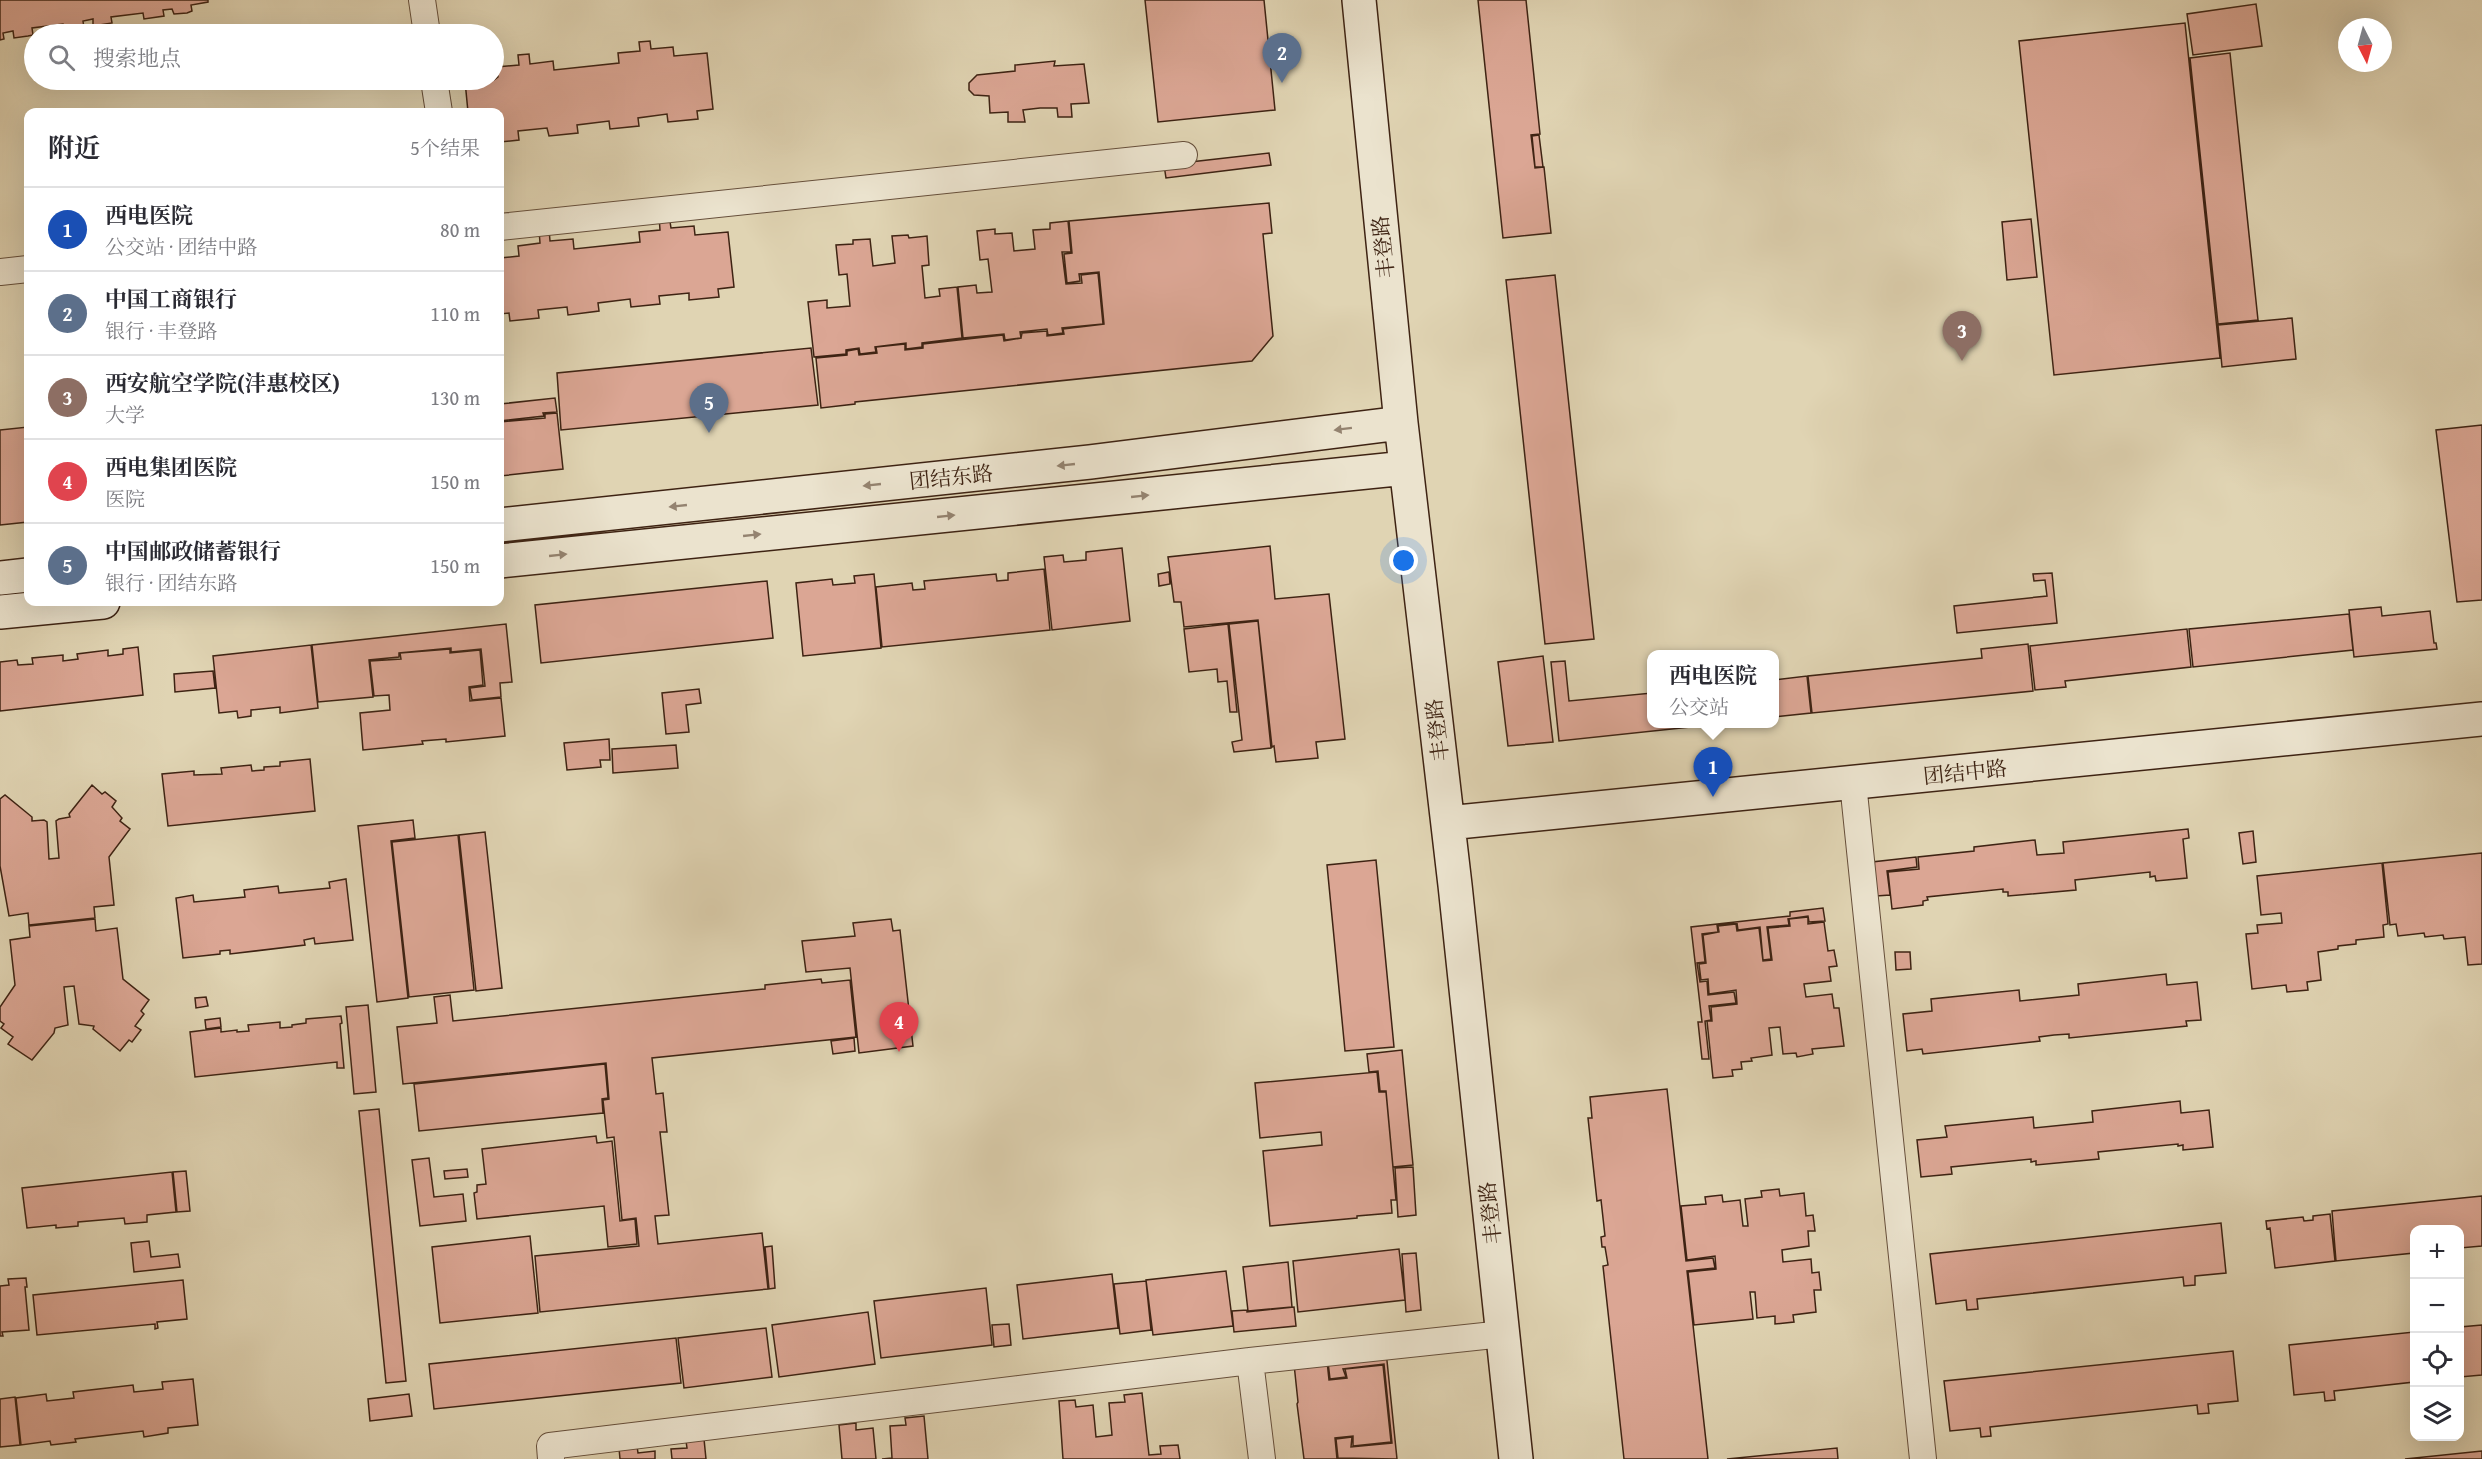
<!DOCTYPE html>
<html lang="zh">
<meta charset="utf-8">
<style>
body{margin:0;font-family:"Gentium Book Plus","Noto Serif SC",serif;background:#f7f7f7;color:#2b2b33}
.controls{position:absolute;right:18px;bottom:18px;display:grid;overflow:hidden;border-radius:12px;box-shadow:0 6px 24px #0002}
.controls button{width:54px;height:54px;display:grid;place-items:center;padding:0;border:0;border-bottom:2px solid #e1e1e2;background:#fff;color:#2b2b33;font:30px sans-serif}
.compass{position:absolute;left:2338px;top:18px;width:54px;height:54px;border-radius:50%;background:#fff;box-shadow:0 6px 24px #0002;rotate:174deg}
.you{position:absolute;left:1404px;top:561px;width:21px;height:21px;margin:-15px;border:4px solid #fff;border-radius:50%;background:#1a73e8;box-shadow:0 0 0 9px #1a73e833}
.badge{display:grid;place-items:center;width:39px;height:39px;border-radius:50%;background:#b45309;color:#fff;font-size:20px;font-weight:700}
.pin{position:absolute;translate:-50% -50px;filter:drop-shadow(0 2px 3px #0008)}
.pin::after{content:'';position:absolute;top:32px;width:21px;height:18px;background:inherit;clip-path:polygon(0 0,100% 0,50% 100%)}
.popup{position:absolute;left:1647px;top:650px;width:132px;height:78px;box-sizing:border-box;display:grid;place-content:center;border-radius:12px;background:#fff;filter:drop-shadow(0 2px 4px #0005);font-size:20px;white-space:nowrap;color:#7c7c81}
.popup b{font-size:22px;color:#2b2b33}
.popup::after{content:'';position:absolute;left:50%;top:100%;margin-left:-12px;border:12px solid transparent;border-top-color:#fff}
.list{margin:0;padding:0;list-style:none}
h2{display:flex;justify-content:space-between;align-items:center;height:78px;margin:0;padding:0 24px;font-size:26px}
h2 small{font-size:20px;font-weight:400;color:#7c7c81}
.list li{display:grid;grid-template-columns:39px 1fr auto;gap:18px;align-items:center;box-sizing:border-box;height:84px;padding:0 24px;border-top:2px solid #e1e1e2}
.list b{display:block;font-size:22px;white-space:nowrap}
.list p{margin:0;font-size:20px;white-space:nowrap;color:#7c7c81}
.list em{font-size:20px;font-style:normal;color:#7c7c81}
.icon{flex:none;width:33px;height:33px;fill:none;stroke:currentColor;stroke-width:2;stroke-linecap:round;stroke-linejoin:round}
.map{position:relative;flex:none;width:2482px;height:1459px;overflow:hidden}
.search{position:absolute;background:#fff;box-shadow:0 6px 24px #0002;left:24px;top:24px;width:480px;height:66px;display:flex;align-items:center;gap:15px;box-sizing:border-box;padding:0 21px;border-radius:33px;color:#7c7c81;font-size:22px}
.panel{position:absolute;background:#fff;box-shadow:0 6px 24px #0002;left:24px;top:108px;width:480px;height:498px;border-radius:12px}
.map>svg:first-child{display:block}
.building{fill:#dba694;stroke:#3e2313;stroke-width:1.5}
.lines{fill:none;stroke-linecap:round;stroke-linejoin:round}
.street-casing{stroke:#664f3b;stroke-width:28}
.secondary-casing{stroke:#3e2313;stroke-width:36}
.street{stroke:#ebe3ce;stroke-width:26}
.secondary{stroke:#ebe3ce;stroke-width:33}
.oneway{fill:#948370}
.labels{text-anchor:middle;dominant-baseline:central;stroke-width:6;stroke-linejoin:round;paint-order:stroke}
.street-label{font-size:21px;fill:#3e2313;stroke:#ebe3ce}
</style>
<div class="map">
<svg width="2482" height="1459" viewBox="0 0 2482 1459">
<rect width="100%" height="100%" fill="#e0d4b3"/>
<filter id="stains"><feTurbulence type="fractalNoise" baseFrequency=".00333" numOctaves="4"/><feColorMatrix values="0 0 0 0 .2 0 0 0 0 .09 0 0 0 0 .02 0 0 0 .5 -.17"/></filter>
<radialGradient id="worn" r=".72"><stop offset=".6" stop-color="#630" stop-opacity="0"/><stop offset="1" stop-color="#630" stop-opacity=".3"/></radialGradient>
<path class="building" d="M0,0H208V2L191,5L192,11L187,13L174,14L172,9L163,10L164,16L144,19L143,13L111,17L112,23L93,26V19L83,21L84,28L64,31L63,24L32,28L33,35L28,36L14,38L13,31L3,33L4,39L0,40Z
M1145,0H1264L1275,110L1158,122Z
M1478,0H1526L1540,134L1531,135L1535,168L1544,167L1551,233L1503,238Z
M2256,4L2262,46L2193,55L2187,14Z
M2185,23L2220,358L2054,375L2019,41Z
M650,41L651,49L673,47L674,56L707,53L713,109L697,111L698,119L668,122L667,114L638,118L639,126L610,129L609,121L577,125L578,133L549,136L547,128L518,131L519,140L500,142V112H468L465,81L494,80L498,77L497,67L519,65L518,55L529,54L530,64L553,61L554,70L619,63L618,53L640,51L639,42Z
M2230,53L2258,320L2218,324L2190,58Z
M1055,61L1054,66L1084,64L1089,103L1071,104L1072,117H1058L1057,108H1040L1023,110L1025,122H1008V112L990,113L989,96L974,95L969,90V83L977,75L1015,71V65Z
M1539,135L1543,167H1535L1532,136Z
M1269,153L1271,165L1166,178L1164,165Z
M1269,203L1272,233L1263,234L1273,336L1252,361L855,402V404L821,408L816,358L847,355V351L858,349L859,355L877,353L876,347L905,344V350L923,348V344L1003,335L1004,341L1021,338L1022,333L1047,331V336L1064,334L1063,329L1104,324L1099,272L1079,274L1080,281L1067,283L1064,254L1072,253L1069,221Z
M669,215L671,228L694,226L695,235L728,232L734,287L718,289L719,297L689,300V293L659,296L660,304L631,307L630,299L598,303L599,311L568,315L567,307L538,310L539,318L510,321L509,313L500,314V258L519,256L518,246L540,243L539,230L549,229L550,241L573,239L574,249L640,242L639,232L660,230L659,216Z
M2031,219L2037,277L2007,280L2002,222Z
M1068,221L1071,252H1062L1066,284L1082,283L1081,275L1098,273L1103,324L1062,328L1063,333L1048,335L1047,329L1020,332L1021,338L1005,340L1004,334L963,338L958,287L976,285L977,293L992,292L988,259L980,260L977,231L995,229V234L1012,233L1014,251L1035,249L1033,230L1050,229V223Z
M908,235L909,238L927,236L929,265L922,266L925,298L940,296L939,289L957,287L962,338L922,343V347L906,349V343L875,347L876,352L860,354L859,348L846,350V354L814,357L808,302L827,300V308L850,306L847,274L839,275L836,245L853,244V240L870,239L873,266L895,263L892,236Z
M1555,275L1594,639L1545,644L1506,280Z
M2292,318L2296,359L2222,367L2218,325Z
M811,348L818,405L561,430L557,373Z
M555,398L557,412L543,413L544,416L500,421V404Z
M557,413L563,469L500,476V422L545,418V414Z
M2482,425V600L2457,602L2436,430Z
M28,427V522L0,525V430Z
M1270,546L1275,599L1329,594L1345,739L1316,742L1318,758L1276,762L1274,746L1272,747L1258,620L1184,627L1181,602H1174L1168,557Z
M1122,548L1130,621L1052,630L1044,557L1063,555L1064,562L1086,560V552Z
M1044,569L1050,630L882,647L876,587L912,583L913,590L925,589L924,581L996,574L997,581L1008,580V573Z
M1169,572L1170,584L1159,586L1158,574Z
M2052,573L2057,623L1957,633L1954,606L2047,596L2045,580L2034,581L2033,574Z
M874,574L881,648L803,656L796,583L832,579L833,585L855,583L854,576Z
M767,581L773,638L541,663L535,605Z
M2381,607L2382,616L2430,611L2434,643H2436L2437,649L2354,657L2349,610Z
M2349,614L2353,650L2193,667L2189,629Z
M1258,621L1271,748L1234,752L1232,742L1242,740L1229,624Z
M506,624L512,682L500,683L501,697L472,700L470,688L485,686L481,649L451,652V648L399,653V657L369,660L373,697L318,702L312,645Z
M1228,624L1237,712H1230L1227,681L1218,682L1217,669L1189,672L1184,629Z
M2187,629L2191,667L2065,681L2066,687L2035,690L2030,646Z
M2028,644L2033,691L1812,713L1808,676L1982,658L1981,649Z
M311,645L318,708L280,713V707L251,710V716L238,718L237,711L219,713L213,656Z
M138,647L143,695L0,711V662L17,660L18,665L33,664L32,658L63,655V661L78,659L77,654L108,650V656L123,654V649Z
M450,649V653L480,650L483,685L469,687L470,701L501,698L505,736L446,742V739L422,741L423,744L363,750L360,713L390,710L389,695L374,696L370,661L401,659L400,653Z
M1543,656L1553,742L1508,746L1498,662Z
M1565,661L1569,701L1652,693V724H1719L1559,741L1551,662Z
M213,671L215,688L175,692L174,674Z
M1807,676L1811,713L1774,717V680Z
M699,689L701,703L686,705L689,732L666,734L662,693Z
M609,739L610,760H600L601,767L567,770L564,743Z
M676,745L678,768L613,773L612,749Z
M310,759L315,811L168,826L162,774L194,771V775L222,774L221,768L251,765L252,771L264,770V767L280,766V762Z
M92,785L102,794L105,792L116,801L112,807L122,818L120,821L130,829L109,857L114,905L94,907L95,918L29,925L28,913L9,916L0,866V799L5,795L32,817V821L44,820L47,822L49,859L59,858L56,821L59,819L70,817L69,814Z
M413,820L415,838L391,841L408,998L377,1002L358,826Z
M2188,829L2189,838L2183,839L2187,878L2156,881L2155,876L2150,877V872L2075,880L2076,890L2008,896V892H2003V889L1927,897L1928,900L1923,901V905L1892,909L1888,872L1919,869L1918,857L1974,851V847L2035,840L2037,855L2064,853L2063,842Z
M2253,831L2256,862L2243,864L2239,833Z
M485,832L502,988L476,991L459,835Z
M458,835L474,990L409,997L392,842Z
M2482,853V964L2468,965L2465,937L2444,939L2443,935L2425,937L2424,933L2398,936L2396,924L2390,925L2383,863Z
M1916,857L1917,867L1887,871L1890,895L1876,896L1872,862Z
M1376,860L1394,1047L1345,1051L1327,865Z
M2382,863L2388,924L2383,925L2384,937L2356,940V944L2338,946V949L2318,952L2321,980L2307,982L2308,990L2287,992L2286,985L2252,989L2246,934L2258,933L2257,925L2282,923L2281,913L2261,915L2257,876Z
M346,879L353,940L315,944L314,938L304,940L305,945L230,954V950L220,951V954L183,958L176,898L193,895L194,902L245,897L244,890L278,886L279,893L330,888L329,882Z
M1823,908L1825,921L1809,922L1808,916L1788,919L1789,925L1767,927L1771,959L1763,960L1760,927L1738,930L1737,923L1717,925L1718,932L1702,934L1705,962L1697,963L1700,982L1707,981L1708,995L1734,992L1736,1003L1709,1006L1711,1020L1705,1021L1709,1059H1702L1698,1022H1702L1691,927L1790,916V912Z
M1808,917V924L1824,922L1828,951L1834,950L1837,966L1829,967L1831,981L1804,984L1806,997L1832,994L1834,1008H1839L1844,1046L1812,1049L1813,1054L1797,1057L1796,1053L1783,1054L1780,1027L1769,1028L1772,1055L1751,1058L1752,1061L1741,1062L1742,1069L1732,1070L1733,1076L1713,1078L1707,1021H1712L1711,1007L1737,1004L1736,990L1709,994L1708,979L1701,980L1699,964L1706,963L1703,935L1719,932L1718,926L1736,924L1737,931L1759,928L1763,961L1772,960L1768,928L1790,926L1789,919Z
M95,919L96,931L117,928L123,979L149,1000L141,1011L144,1014L135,1026L141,1030L132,1042L129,1040L120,1051L93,1029L94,1026L79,1024L74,986L64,987L68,1025L55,1028L54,1033L32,1060L8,1044L13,1037L1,1028L4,1024L0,1021V1007L15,985L10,940L30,937L29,926Z
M891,919L893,931L900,930L913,1046L859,1053L850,968L806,972L802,941L855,936L853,923Z
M1895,952H1910L1911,969L1896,970Z
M2166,974L2167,985L2197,982L2201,1020L2186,1021L2187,1026L2069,1038V1034L2054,1035L2039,1037L2040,1041L1923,1054L1922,1049L1907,1051L1903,1014L1932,1011L1931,999L2019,990L2020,1001L2079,995L2078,984Z
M821,979L822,983L850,980L856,1037L652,1058L656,1094L663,1093L667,1132H660L669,1215L655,1216L658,1244L762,1233L768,1289L540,1312L535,1256L639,1246L636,1218L622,1220L614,1137L607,1138L603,1100L609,1099L606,1063L403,1084L397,1027L437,1023L434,997L450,995L453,1021L765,989V985Z
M206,997L208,1006L196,1008L195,998Z
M368,1005L376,1092L354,1094L346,1007Z
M341,1016L342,1023L340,1024L344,1068H337V1062L195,1077L190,1032L221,1028V1032L237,1030V1032L249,1031L248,1025L280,1022V1028L292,1027V1025L306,1023V1019Z
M220,1018L221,1027L206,1029L205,1020Z
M854,1038L855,1051L833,1054L831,1041Z
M1402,1050L1413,1165L1393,1167L1386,1091H1380L1378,1071L1369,1072L1367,1054Z
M605,1064L608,1098L602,1099L603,1113L419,1131L414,1084Z
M1377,1072L1379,1092H1386L1396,1200H1391L1392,1213L1357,1216V1218L1270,1226L1263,1151L1322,1145L1321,1132L1260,1138L1255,1083Z
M1667,1089L1686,1261L1713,1258L1715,1268L1687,1271L1708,1459H1624L1603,1266L1608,1265L1605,1247H1602L1601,1237L1605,1236L1601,1200L1597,1201L1588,1118H1592L1590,1097Z
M2180,1101L2181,1113L2209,1110L2213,1147L2183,1150V1145L2178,1146V1144L2098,1152L2099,1159L2036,1165V1161L2031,1162V1159L1951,1167L1952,1174L1921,1177L1917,1140L1947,1137L1945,1126L2033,1117L2034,1128L2093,1122L2092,1111Z
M379,1109L406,1381L386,1383L359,1111Z
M596,1136L597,1143L612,1141L620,1221L635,1219L637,1244L608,1247L604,1206L477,1219L474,1193L477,1192V1185L486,1184L482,1149Z
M429,1158L434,1197L463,1194L466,1221L420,1226L412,1160Z
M1413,1167L1416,1215L1398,1217L1395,1168Z
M467,1169L468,1177L445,1179L444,1171Z
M186,1171L190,1211L177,1212L173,1172Z
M172,1172L176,1212L147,1215V1222L125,1224L124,1218L78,1222V1226L56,1228V1225L27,1228L22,1188Z
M1779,1189L1780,1196L1804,1193L1806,1216L1813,1215L1815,1231H1808L1809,1246L1782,1250L1783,1262L1811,1259L1812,1273L1819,1272L1821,1290H1814L1816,1312L1793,1315L1794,1322L1775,1324V1316L1757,1318L1755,1292H1750L1753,1319L1694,1325L1688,1272L1716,1269L1715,1256L1687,1260L1681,1206L1706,1204L1705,1197L1713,1196L1722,1195L1723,1202L1740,1200L1743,1226H1748L1745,1199L1762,1197L1761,1191Z
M2482,1196V1246L2460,1248V1230H2414V1253L2336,1261L2332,1211Z
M2330,1214L2335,1261L2275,1268L2270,1228L2267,1229L2266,1221L2303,1217L2304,1221L2313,1220V1216Z
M2221,1223L2226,1273L2195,1276V1285L2184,1286L2183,1277L1977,1299L1978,1309L1967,1310L1966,1300L1936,1304L1930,1254Z
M530,1236L538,1313L440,1323L432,1247Z
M149,1241L151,1257L178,1254L180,1267L134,1272L131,1243Z
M772,1246L775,1288L769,1289L765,1247Z
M1399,1249L1405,1300L1298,1312L1293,1261Z
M1416,1253L1421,1310L1406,1312L1402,1254Z
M1288,1262L1292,1307L1248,1311L1243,1267Z
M1226,1271L1233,1326L1153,1335L1146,1280Z
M1112,1274L1118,1328L1023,1339L1017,1285Z
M26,1278L27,1287H25L29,1330L2,1332L3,1336H0V1286L9,1285L8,1279Z
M183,1280L187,1319L157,1322L158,1328L155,1329V1324L37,1335L33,1295Z
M1146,1281L1151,1330L1120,1334L1114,1284Z
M986,1288L992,1345L881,1358L874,1301Z
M1294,1307L1296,1326L1234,1332L1232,1311L1247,1310V1312Z
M868,1312L875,1364L779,1377L772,1325Z
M1009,1324L1011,1345L994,1347L992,1325Z
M2482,1325V1375L2460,1377V1327Z
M766,1328L772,1377L684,1388L678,1338Z
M2414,1332V1382L2334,1391L2335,1400L2325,1401L2324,1392L2294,1395L2289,1345Z
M676,1338L681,1383L434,1409L429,1364Z
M1386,1351L1397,1459L1338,1458L1336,1439L1352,1437L1351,1447L1392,1443L1384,1364L1343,1369L1346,1377L1330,1379L1328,1362Z
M2233,1351L2238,1401L2208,1404L2209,1413L2198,1414L2197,1405L1990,1427L1991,1436L1981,1437L1980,1428L1950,1431L1944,1381Z
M1327,1361L1329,1380L1347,1378L1345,1369L1383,1365L1391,1442L1353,1446V1436L1335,1438L1337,1459H1304L1297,1404L1298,1402L1294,1364Z
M193,1379L198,1425L168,1428V1433L144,1437L143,1431L75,1439L76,1442L51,1445L50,1441L21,1445L16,1398L46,1394L47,1401L74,1398L73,1392L133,1385L134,1392L163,1389L162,1382Z
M1142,1393L1149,1455L1161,1454L1160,1446L1178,1445L1180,1459H1063L1059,1401L1075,1400L1076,1407L1093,1405L1096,1437L1112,1435L1109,1403L1125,1402L1124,1395Z
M409,1394L412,1416L370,1421L368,1399Z
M15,1397L20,1445L0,1447V1399Z
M924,1416L928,1459H882L892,1458L890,1426L906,1425L905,1418Z
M856,1423V1430L873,1428L876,1459H842L839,1425Z
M704,1439L706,1459H672L671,1449L687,1448L686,1441Z
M637,1446L638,1453L655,1451V1459H620L619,1448Z
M1837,1448L1838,1459H1727Z
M2482,1451V1459H2405Z"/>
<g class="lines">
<g class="street-casing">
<path id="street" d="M422,0L427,34
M434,80L439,112
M500,227L1184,155
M0,272L28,269
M1853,783L1923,1459
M1250,1361L1262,1459
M551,1459L550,1446L1250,1361L1503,1334"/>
</g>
<g class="secondary-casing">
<path id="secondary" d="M1359,0L1401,423L1455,885L1516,1459
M500,525L1090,462L1401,423
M500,561L1406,468
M0,578L28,575
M0,612L103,602
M1448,823L2482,719"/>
</g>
<use href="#street" class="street"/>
<use href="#secondary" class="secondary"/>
</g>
<defs><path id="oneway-solid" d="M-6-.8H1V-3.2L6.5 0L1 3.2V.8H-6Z" transform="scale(1.5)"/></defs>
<g class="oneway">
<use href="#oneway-solid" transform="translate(1343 429) rotate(173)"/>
<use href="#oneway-solid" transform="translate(1066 465) rotate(174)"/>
<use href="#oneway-solid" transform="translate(872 485) rotate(174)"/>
<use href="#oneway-solid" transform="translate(1140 496) rotate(-6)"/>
<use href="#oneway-solid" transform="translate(678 506) rotate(174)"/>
<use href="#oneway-solid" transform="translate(946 516) rotate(-6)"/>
<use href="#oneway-solid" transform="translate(752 535) rotate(-6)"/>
<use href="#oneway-solid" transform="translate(558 555) rotate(-6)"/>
</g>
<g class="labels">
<g class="street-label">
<text transform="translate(1383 247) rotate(-96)">丰登路</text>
<text transform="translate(951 477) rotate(-6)">团结东路</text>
<text transform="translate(1437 730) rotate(-97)">丰登路</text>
<text transform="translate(1965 772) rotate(-6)">团结中路</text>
<text transform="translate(1490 1213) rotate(-96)">丰登路</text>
</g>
</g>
<rect width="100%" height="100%" filter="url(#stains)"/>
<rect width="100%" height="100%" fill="url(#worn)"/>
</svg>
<div class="controls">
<button>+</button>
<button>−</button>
<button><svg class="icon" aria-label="locate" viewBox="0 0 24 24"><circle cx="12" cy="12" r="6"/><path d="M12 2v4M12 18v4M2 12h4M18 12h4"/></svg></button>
<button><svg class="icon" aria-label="layers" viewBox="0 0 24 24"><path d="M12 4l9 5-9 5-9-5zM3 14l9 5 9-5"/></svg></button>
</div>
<svg class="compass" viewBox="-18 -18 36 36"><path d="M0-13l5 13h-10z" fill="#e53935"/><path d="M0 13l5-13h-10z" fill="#7c7c81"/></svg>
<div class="you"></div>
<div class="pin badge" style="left:1713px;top:797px;background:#1a4fb4">1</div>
<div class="popup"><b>西电医院</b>公交站</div>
<div class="pin badge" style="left:1282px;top:83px;background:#5c6f8a">2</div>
<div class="pin badge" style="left:1962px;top:361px;background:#8d6e63">3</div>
<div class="pin badge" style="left:899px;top:1052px;background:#e0444e">4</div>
<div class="pin badge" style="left:709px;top:433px;background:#5c6f8a">5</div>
<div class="search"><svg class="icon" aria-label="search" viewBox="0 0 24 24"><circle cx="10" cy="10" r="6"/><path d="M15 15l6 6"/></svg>搜索地点</div>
<section class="panel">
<h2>附近<small>5个结果</small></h2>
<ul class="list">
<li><span class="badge" style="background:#1a4fb4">1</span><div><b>西电医院</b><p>公交站 · 团结中路</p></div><em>80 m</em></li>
<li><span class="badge" style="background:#5c6f8a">2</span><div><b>中国工商银行</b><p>银行 · 丰登路</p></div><em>110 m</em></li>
<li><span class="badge" style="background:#8d6e63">3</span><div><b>西安航空学院(沣惠校区)</b><p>大学</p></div><em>130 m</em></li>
<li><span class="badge" style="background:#e0444e">4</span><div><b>西电集团医院</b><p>医院</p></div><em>150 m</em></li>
<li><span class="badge" style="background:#5c6f8a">5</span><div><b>中国邮政储蓄银行</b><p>银行 · 团结东路</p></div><em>150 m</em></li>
</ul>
</section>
</div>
